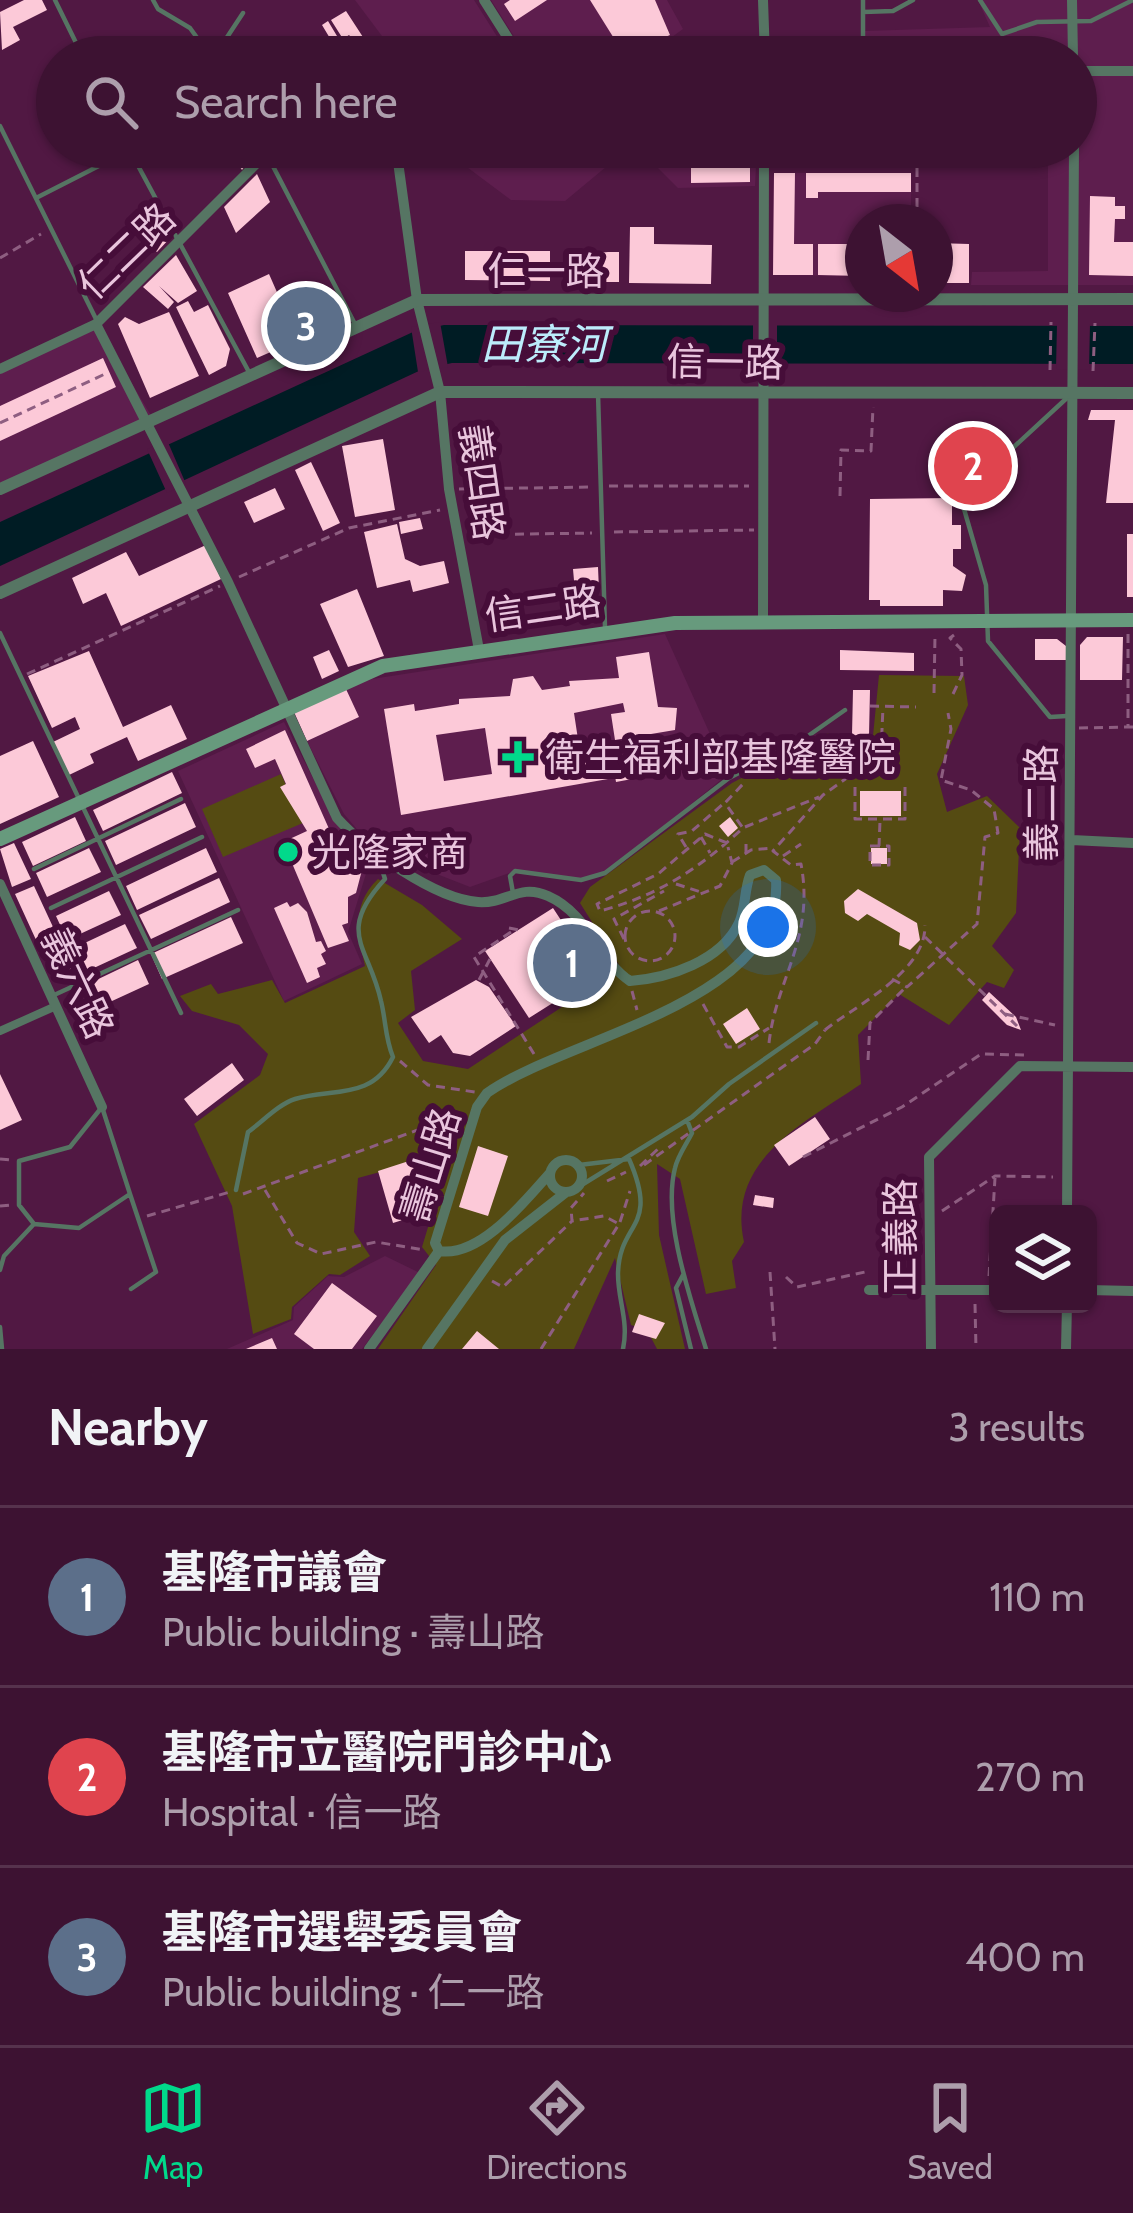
<!DOCTYPE html>
<meta charset="utf-8">
<style>
body{margin:0;font-family:Cabin,"Noto Sans TC",sans-serif;background:#441b3a;color:#f1f3f6}
.controls{position:absolute;right:36px;bottom:36px;display:grid;overflow:hidden;border-radius:18px;box-shadow:0 3px 9px #0004}
.controls button{width:108px;height:108px;display:grid;place-items:center;padding:0;border:0;border-bottom:3px solid #56324d;background:#3d1232;color:#f1f3f6;font:60px sans-serif}
.compass{position:absolute;left:845px;top:204px;width:108px;height:108px;border-radius:50%;background:#3d1232;box-shadow:0 3px 9px #0004;rotate:149deg}
.you{position:absolute;left:768px;top:927px;width:42px;height:42px;margin:-30px;border:9px solid #fff;border-radius:50%;background:#1a73e8;box-shadow:0 0 0 18px #1a73e833}
.badge{display:grid;place-items:center;width:78px;height:78px;border-radius:50%;background:#01d98b;color:#fff;font-size:39px;font-weight:700}
.pin{position:absolute;translate:-50% -50%;border:6px solid #fff;box-shadow:0 3px 12px #0006}
.list{margin:0;padding:0;list-style:none}
h2{display:flex;justify-content:space-between;align-items:center;height:156px;margin:0;padding:0 48px;font-size:51px}
h2 small{font-size:39px;font-weight:400;color:#ad9eac}
.list li{display:grid;grid-template-columns:78px 1fr auto;gap:36px;align-items:center;box-sizing:border-box;height:180px;padding:0 48px;border-top:3px solid #56324d}
.list b{display:block;font-size:45px;white-space:nowrap}
.list p{margin:0;font-size:39px;white-space:nowrap;color:#ad9eac}
.list em{font-size:39px;font-style:normal;color:#ad9eac}
.icon{flex:none;width:66px;height:66px;fill:none;stroke:currentColor;stroke-width:2;stroke-linecap:round;stroke-linejoin:round}
.map{position:relative;flex:none;width:1133px;height:1349px;overflow:hidden}
.search{position:absolute;background:#3d1232;box-shadow:0 3px 9px #0004;left:36px;right:36px;top:36px;height:132px;display:flex;align-items:center;gap:30px;box-sizing:border-box;padding:0 42px;border-radius:66px;color:#ad9eac;font-size:45px}
.sheet{height:696px;background:#3d1232}
nav{display:flex;justify-content:space-around;align-items:center;box-sizing:border-box;height:168px;border-top:3px solid #56324d;background:#3d1232;font-size:33px;color:#ad9eac}
nav a{display:grid;justify-items:center;gap:6px}
nav .on{color:#01d98b}
.map>svg:first-child{display:block}
.built{fill:#5e1e4e}
.green{fill:#554b12}
.water{fill:#001c24}
.pier{fill:#511843}
.building{fill:#fcc9d8;fill-rule:evenodd}
.lines{fill:none;stroke-linecap:round;stroke-linejoin:round}
.path{stroke:#8e5e81;stroke-width:3;stroke-dasharray:9 6;stroke-linecap:butt}
.service{stroke:#567563;stroke-width:4.5}
.pedestrian{stroke:#567563;stroke-width:8}
.minor{stroke:#567563;stroke-width:10}
.tertiary{stroke:#567563;stroke-width:12}
.secondary{stroke:#679a7d;stroke-width:14}
.path-bridge{stroke:#8e5e81;stroke-width:3;stroke-dasharray:9 6;stroke-linecap:butt}
.poi-dot{fill:#01d98b;stroke:#460d39;stroke-width:4.5}
.labels{text-anchor:middle;dominant-baseline:central;stroke-width:12;stroke-linejoin:round;paint-order:stroke}
.street-label{font-size:39px;fill:#e9c5dd;stroke:#460d39}
.poi-label{font-size:39px;fill:#e9c5dd;stroke:#460d39;text-anchor:start}
.water-label{font-size:42px;font-style:italic;fill:#bcecfb;stroke:#460d39}
</style>
<div class="map">
<svg width="1133" height="1349" viewBox="0 0 1133 1349">
<rect width="100%" height="100%" fill="#511843"/>
<path class="built" d="M355,0H474L510,57H423L391,48Z
M491,0H667L683,29L657,48V57H527Z
M978,0H1133V285H971L972,272L1048,271V147H1076V57H864V31L990,27Z
M440,147H630L565,201L511,200Z
M646,147H757L755,186L678,188L641,151Z
M774,173H911V222H863V276L773,275Z
M96,324L152,417L0,489V369Z
M665,634L728,774L614,867L588,880L515,871L470,887L424,869L361,834L344,814L307,741L358,716L346,689L372,679Z
M284,722L335,821L369,864L348,932L362,964L284,1001L178,771Z
M385,1256L420,1273L362,1349H227L293,1320L294,1307L328,1276L344,1277Z"/>
<path class="green" d="M879,675L964,676L968,705L937,774L947,812L987,796L1020,828L1016,913L992,946L1014,970L1004,988L987,982L949,1025L899,994L858,1035L861,1084C804,1123 726,1160 744,1242L732,1261L736,1288L706,1294L680,1179L657,1164L659,1235L685,1349H657L647,1330L631,1325L615,1258L574,1349H378L436,1265L422,1247L448,1161L437,1165L436,1184H419L402,1166L358,1178L354,1232L370,1256L340,1275L329,1274L292,1307L291,1319L253,1334L232,1206L194,1124L260,1075L268,1054L239,1025L192,1011L180,996L211,984L218,994L272,980L285,1003L365,966C358,933 351,905 378,879L422,905L462,939L411,971L415,1010L398,1023L423,1061L468,1069L621,968L580,903L590,887L732,783L828,733L839,746H872Z
M281,774L303,823L223,857L202,809Z"/>
<path class="water" d="M444,325L1133,326V364L452,363L421,370L0,566V522L413,332Z"/>
<path class="pier" d="M440,322L448,367L418,372L411,327Z
M753,323H777V368H753Z
M1057,324H1090L1089,370L1056,369Z
M167,440L186,484L167,493L147,449Z"/>
<path class="building" d="M24,0H42L47,10L13,27L20,40L2,50L0,12Z
M510,0H547L515,21L504,4Z
M590,0H655L670,35L632,52L622,36L615,40Z
M346,11L374,54L369,57L349,35L343,39L331,20Z
M328,21L340,41L334,45L322,25Z
M280,38L295,57H285L274,43Z
M226,147H242L250,159L242,170Z
M691,147H750V182L691,183Z
M774,173H795L794,244H813V275H773Z
M806,173H911V192H818V198H806Z
M257,174L270,202L236,233L224,207Z
M1090,196L1115,197V206H1125V219H1115L1114,242H1133V276L1089,275Z
M153,205L171,237L157,252L127,226Z
M630,227H654V244L712,245L711,284L629,283Z
M935,243L969,244V283H935Z
M818,244H863V276L818,275Z
M465,251H550V281L465,280Z
M608,252H619V282H569L570,256Z
M176,255L197,291L178,303L159,286L174,302L168,309L143,287Z
M269,274L298,340L257,358L228,293Z
M317,284L335,324L301,339L284,299Z
M188,301L194,312L208,305L230,349L226,366L209,375L176,307Z
M169,312L199,376L150,398L118,324L125,317L139,324Z
M103,358L116,387L0,441V406Z
M1091,410H1133V503H1106L1115,420H1088Z
M970,426L981,439L992,429L1009,447L971,481L943,450Z
M383,439L395,510L355,517L342,446Z
M311,462L340,523L323,531L295,470Z
M275,488L285,509L254,523L244,502Z
M952,498V525H961V549H953V566L966,575L962,591L943,590V606H880V600H869L870,499Z
M420,518L423,529L401,534L399,522Z
M397,524L405,559L420,566L444,561L449,583L413,592L410,580L377,588L364,532Z
M1127,534H1133V597H1127Z
M206,545L221,579L121,626L106,593L83,604L72,578L126,552L139,576Z
M598,567L599,591L575,592L573,569Z
M357,589L384,656L348,667L320,604Z
M1087,637H1123L1122,680H1080V645Z
M1035,639H1057L1066,646V660H1035Z
M329,650L339,671L322,679L313,657Z
M840,650L914,653V671L840,670Z
M89,651L123,727L171,705L187,739L138,761L127,737L90,754L94,763L69,775L53,742L80,729L75,717L52,728L28,676Z
M649,652L658,707L677,708L675,730L615,740L611,714L625,712L623,703L574,713L581,759L605,755L608,779L401,815L384,709L414,704L415,711L459,704V699L510,696L513,679L533,676L542,690L570,686L569,681L619,678L616,657ZM485,728L492,774L444,781L436,735Z
M346,689L359,717L307,741L294,712Z
M853,690H870L869,736L852,735Z
M285,730L334,840L345,835L362,870L356,893L348,897V923L342,925L349,941L328,948L283,842L307,831L280,787L286,784L275,759L255,768L246,749Z
M33,741L59,797L0,824V756Z
M670,746L675,771L616,782L612,756Z
M172,772L182,793L103,831L93,810Z
M860,791H901V816H860Z
M185,803L196,827L116,865L105,841Z
M75,817L86,841L33,866L22,842Z
M730,817L738,828L728,837L719,826Z
M14,843L31,879L12,887L0,849Z
M89,848L101,872L47,897L36,873Z
M206,848L217,872L137,910L126,886Z
M871,848H887V864H871Z
M219,878L230,902L151,939L139,915Z
M34,886L72,968L53,977L15,894Z
M858,889L917,923L920,940L910,950L899,945L900,933L867,914L858,921L845,913L844,901Z
M109,891L121,915L67,940L56,916Z
M287,902L290,907L298,903L307,912L316,942L321,941L326,951L321,954L326,964L317,968L320,977L307,983L274,908Z
M553,908L597,975L529,1018L485,951Z
M231,917L243,943L162,979L151,954Z
M125,924L137,948L83,973L72,949Z
M138,960L149,984L99,1007L88,984Z
M476,980L489,987L516,1026L470,1056L453,1053L441,1035L429,1043L411,1017Z
M989,992L1016,1017L1021,1030L1007,1025L982,1000Z
M747,1008L760,1029L736,1044L723,1024Z
M232,1063L244,1080L197,1116L184,1099Z
M0,1074L22,1120L0,1130Z
M815,1117L830,1139L789,1166L774,1145Z
M478,1146L508,1156L488,1216L459,1207Z
M412,1160L425,1213L393,1223L378,1171Z
M755,1195L774,1198L773,1208L753,1205Z
M332,1283L377,1316L352,1349H314L294,1334Z
M639,1314L665,1323L656,1339L632,1332Z
M477,1331L499,1349H462Z
M272,1338L277,1349H246Z"/>
<g class="lines">
<path class="path" d="M917,222V147
M0,258L41,234
M1050,370L1051,322
M1093,371L1095,323
M0,423L107,373
M609,486H749
M459,489L593,487
M840,496L841,450L871,451L873,407
M614,532L754,530
M470,535L592,533
M239,577L349,528L440,510
M1128,634V727H1133
M27,674L220,586
M934,693L935,635
M953,694L962,675L961,649L950,638L954,635
M870,706L916,707
M1079,728L1128,727
M881,752L883,707
M855,787V819H905V787
M745,827L819,797
M701,837L710,853
M727,843L705,834L658,874L597,904L600,911C660,895 701,867 743,828L725,803L743,784
M879,846H870V865H889V846H879L880,821
M686,847L678,834L692,831L723,804
M746,853V839
M783,856L801,844
M732,862L751,850L773,848
M676,884L701,892
M625 936a25 25 0 1 1 50 0a25 25 0 1 1-50 0Z
M659,911L720,886L732,863L728,847
M509,928L519,930
M511,932L474,957L534,1054
M624,939L614,919L664,891
M892,979L907,987L977,924L985,837L998,833L994,809L971,790L941,780L951,729L948,713
M479,980L490,959
M632,991L637,1010
M703,1004L727,1047H739L769,1028
M1005,1014L1055,1025
M825,1030C856,1005 926,972 925,925
M769,1043C776,979 815,938 801,864L791,865L773,851L823,795L855,772
M868,1060L870,1023L905,988
M400,1061L428,1085L475,1092
M803,1157L902,1107L981,1054L1024,1055
M0,1159L11,1160
M640,1166L659,1148
M607,1181L626,1172
M265,1190L297,1243L321,1254L376,1242L424,1250
M243,1194L464,1113
M0,1206L11,1205
M942,1211L995,1176L1053,1177
M147,1216L230,1192
M620,1222L630,1191
M770,1272L775,1349
M989,1276L995,1178
M786,1277L797,1287L865,1272
M492,1281L503,1287L572,1221
M975,1304L976,1349
M541,1349L619,1224L604,1216L572,1221L571,1208L584,1193"/>
<path class="service" d="M55,0L83,57
M153,0L158,9L190,28L211,57
M980,0L1002,34L1037,22L1091,21L1133,0
M863,12L893,11L913,0
M214,57L243,13
M324,57L345,43
M863,57V0
M0,126L96,319
M128,147L250,374
M263,147L356,326
M38,197L136,147
M598,393L605,627
M0,633L181,1013
M1067,716L1050,717L988,641L986,585L962,502L965,492L1068,397
M34,869L181,799
M513,893L510,876L515,871L581,880L605,873L729,778L798,743L845,710
M51,908L202,837
M52,996L238,910
M102,1107L130,1194L79,1228L34,1224L19,1205V1161L70,1147Z
M687,1120L692,1133C686,1145 678,1155 675,1168C662,1219 691,1300 706,1349
M579,1165L629,1159C660,1230 619,1220 618,1274C618,1301 629,1321 623,1349
M580,1186L692,1117L729,1084L816,1023
M236,1190L248,1132C262,1122 279,1104 295,1099C333,1088 372,1100 393,1057C385,1038 386,1021 381,1001C369,946 335,933 385,879L379,860
M130,1194L156,1272L131,1289
M0,1270L4,1256L34,1224
M683,1275L676,1288L691,1349
M0,1327L2,1349"/>
<path class="pedestrian" d="M0,1031L56,1006"/>
<path class="minor" d="M484,0L520,57
M763,0L765,57
M1072,0L1073,57
M1076,71H1133
M396,147L417,300L440,392L449,489L479,650
M96,324L228,582L337,818C365,849 435,899 478,902C507,904 519,883 548,896C589,914 597,959 630,981C669,978 721,961 739,923C746,907 744,891 750,875L764,870L776,880C784,1003 566,1037 487,1093L477,1107L435,1243L439,1251C480,1258 525,1201 550,1173
M0,369L96,324L273,147
M763,621L764,147
M1072,840L1133,843
M0,884L102,1107
M550 1176a16 16 0 1 1 32 0a16 16 0 1 1-32 0Z
M1067,1214L1074,147
M869,1290H998
M1088,1290L1133,1291
M369,1349L439,1251
M427,1349L505,1240L565,1193
M931,1349L929,1157L1020,1066L1133,1067
M1066,1349L1067,1304"/>
<path class="tertiary" d="M0,489L417,300L1133,299
M0,593L440,392L1133,393"/>
<path class="secondary" d="M0,839L383,666L675,623L1133,620"/>
<path class="path-bridge" d="M925,937L1017,1026
M644,1165L815,1044L825,1030"/>
</g>
<g class="poi-dot">
<path d="M512 739h12v12h12v12h-12v12h-12v-12h-12v-12h12z"/>
<circle cx="288" cy="852" r="12"/>
</g>
<g class="labels">
<g class="street-label">
<text transform="translate(126 251) rotate(-44)">仁二路</text>
<text x="546" y="271">仁一路</text>
<text transform="translate(725 362) rotate(1)">信一路</text>
<text transform="translate(482 482) rotate(82)">義四路</text>
<text transform="translate(543 608) rotate(-8)">信二路</text>
<text transform="translate(1041 803) rotate(-90)">義二路</text>
<text transform="translate(78 983) rotate(65)">義六路</text>
<text transform="translate(430 1165) rotate(-73)">壽山路</text>
<text transform="translate(900 1237) rotate(-90)">正義路</text>
</g>
<g class="poi-label">
<text x="545" y="757">衛生福利部基隆醫院</text>
<text x="312" y="852">光隆家商</text>
</g>
<g class="water-label">
<text x="544" y="344">田寮河</text>
</g>
</g>
</svg>
<div class="controls">
<button><svg class="icon" aria-label="layers" viewBox="0 0 24 24"><path d="M12 4l9 5-9 5-9-5zM3 14l9 5 9-5"/></svg></button>
</div>
<svg class="compass" viewBox="-18 -18 36 36"><path d="M0-13l5 13h-10z" fill="#e53935"/><path d="M0 13l5-13h-10z" fill="#ad9eac"/></svg>
<div class="you"></div>
<div class="pin badge" style="left:572px;top:963px;background:#5c6f8a">1</div>
<div class="pin badge" style="left:973px;top:466px;background:#e0444e">2</div>
<div class="pin badge" style="left:306px;top:326px;background:#5c6f8a">3</div>
<div class="search"><svg class="icon" aria-label="search" viewBox="0 0 24 24"><circle cx="10" cy="10" r="6"/><path d="M15 15l6 6"/></svg>Search here</div>
</div>
<section class="sheet">
<h2>Nearby<small>3 results</small></h2>
<ul class="list">
<li><span class="badge" style="background:#5c6f8a">1</span><div><b>基隆市議會</b><p>Public building · 壽山路</p></div><em>110 m</em></li>
<li><span class="badge" style="background:#e0444e">2</span><div><b>基隆市立醫院門診中心</b><p>Hospital · 信一路</p></div><em>270 m</em></li>
<li><span class="badge" style="background:#5c6f8a">3</span><div><b>基隆市選舉委員會</b><p>Public building · 仁一路</p></div><em>400 m</em></li>
</ul>
</section>
<nav>
<a class="on"><svg class="icon" aria-label="map" viewBox="0 0 24 24"><path d="M3 6l6-2 6 2 6-2v14l-6 2-6-2-6 2zM9 4v14M15 6v14"/></svg>Map</a>
<a><svg class="icon" aria-label="directions" viewBox="0 0 24 24"><path d="M12 3l9 9-9 9-9-9zM9 14v-3h6M13 9l2 2-2 2"/></svg>Directions</a>
<a><svg class="icon" aria-label="saved" viewBox="0 0 24 24"><path d="M7 4h10v16l-5-4-5 4z"/></svg>Saved</a>
</nav>
